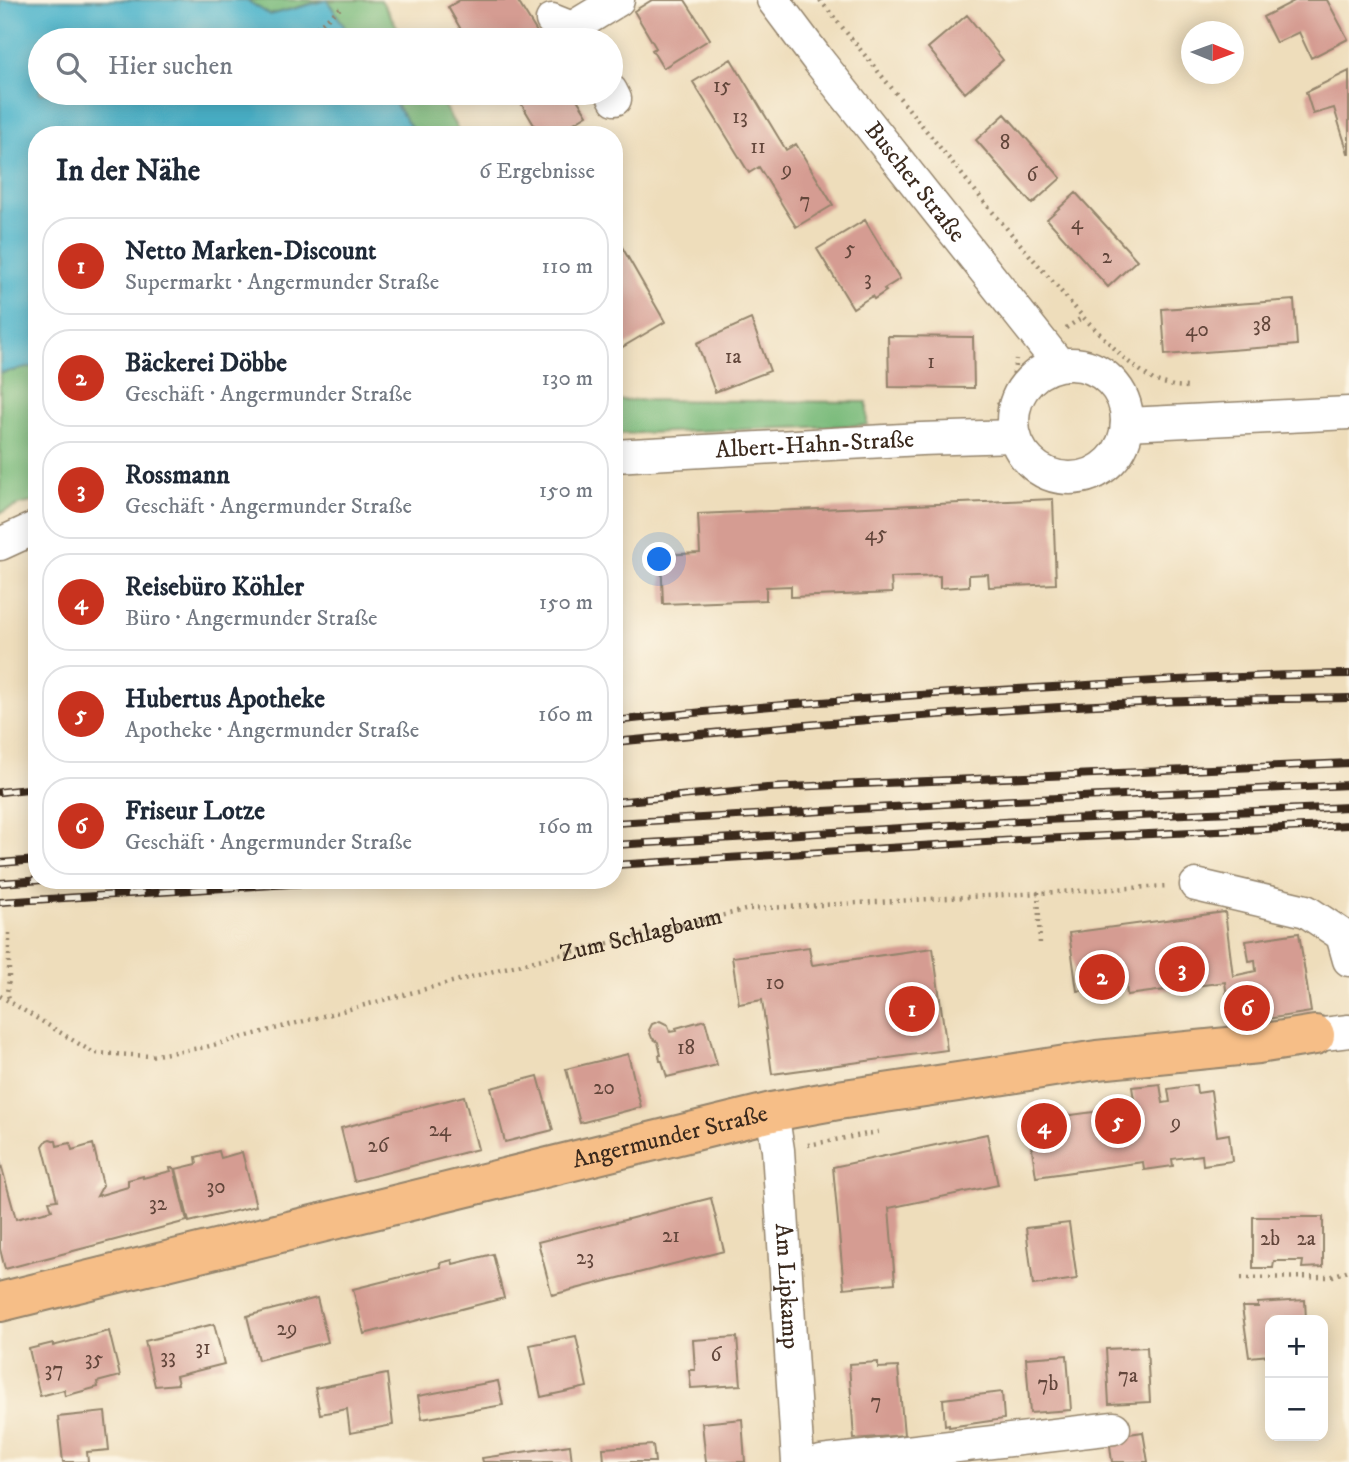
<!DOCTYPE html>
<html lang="de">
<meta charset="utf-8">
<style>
body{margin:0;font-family:"IM FELL DW Pica",serif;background:#f2f2f3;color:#1f2937}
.controls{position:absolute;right:21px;bottom:21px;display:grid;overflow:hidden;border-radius:14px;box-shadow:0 4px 18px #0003}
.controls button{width:63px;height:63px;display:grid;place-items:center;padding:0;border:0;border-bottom:2px solid #e0e1e3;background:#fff;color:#1f2937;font:35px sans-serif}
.compass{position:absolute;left:1181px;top:21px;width:63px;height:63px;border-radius:50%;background:#fff;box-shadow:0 4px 18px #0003;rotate:91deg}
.you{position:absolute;left:660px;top:560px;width:24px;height:24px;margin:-18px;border:5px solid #fff;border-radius:50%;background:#1a73e8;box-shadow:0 0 0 10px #1a73e833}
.badge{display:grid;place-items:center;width:46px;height:46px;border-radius:50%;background:#c8321e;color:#fff;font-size:23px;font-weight:700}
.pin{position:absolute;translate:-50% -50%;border:4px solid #fff;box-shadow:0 2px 7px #0006}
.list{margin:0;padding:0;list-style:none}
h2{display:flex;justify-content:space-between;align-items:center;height:91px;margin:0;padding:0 28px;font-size:30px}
h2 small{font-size:23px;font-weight:400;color:#747a83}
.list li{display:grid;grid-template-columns:46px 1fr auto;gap:21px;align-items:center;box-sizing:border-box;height:98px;margin:0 14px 14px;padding:0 14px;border:2px solid #e0e1e3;border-radius:28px}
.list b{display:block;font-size:26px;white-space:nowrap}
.list p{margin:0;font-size:23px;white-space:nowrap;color:#747a83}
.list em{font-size:23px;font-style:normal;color:#747a83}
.icon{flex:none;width:38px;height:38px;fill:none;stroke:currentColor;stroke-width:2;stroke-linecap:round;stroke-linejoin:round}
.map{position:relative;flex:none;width:1349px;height:1462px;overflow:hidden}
.search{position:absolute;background:#fff;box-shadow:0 4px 18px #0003;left:28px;top:28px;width:595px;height:77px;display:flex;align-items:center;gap:18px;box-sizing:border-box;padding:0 24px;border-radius:38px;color:#747a83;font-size:26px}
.panel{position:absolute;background:#fff;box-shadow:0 4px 18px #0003;left:28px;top:126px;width:595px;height:763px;border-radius:28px}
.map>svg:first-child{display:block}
.forest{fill:#7abb7c;stroke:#5a724d;stroke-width:2}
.water{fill:#4cb4cb;stroke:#446f74;stroke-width:2}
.building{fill:#d59c92}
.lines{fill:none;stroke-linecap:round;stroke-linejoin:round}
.minor-casing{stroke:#94846c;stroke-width:35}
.major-casing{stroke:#94846c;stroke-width:42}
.path{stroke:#94846c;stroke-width:4.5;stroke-dasharray:2 5;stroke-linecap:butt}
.minor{stroke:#fff;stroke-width:32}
.major{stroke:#f6be87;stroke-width:38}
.rail-casing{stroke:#3b2a1e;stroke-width:8}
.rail{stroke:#fcf5e5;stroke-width:5;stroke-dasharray:16;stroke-linecap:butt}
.labels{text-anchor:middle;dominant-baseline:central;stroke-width:6;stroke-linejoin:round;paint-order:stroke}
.number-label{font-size:21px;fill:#62463b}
.street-label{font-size:24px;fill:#3b2a1e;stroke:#fcf5e5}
</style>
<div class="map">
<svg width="1349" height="1462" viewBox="0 0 1349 1462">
<rect width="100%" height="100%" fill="#fcf5e5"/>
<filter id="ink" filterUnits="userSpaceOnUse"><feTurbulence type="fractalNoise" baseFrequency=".0143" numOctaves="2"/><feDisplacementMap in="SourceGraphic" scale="14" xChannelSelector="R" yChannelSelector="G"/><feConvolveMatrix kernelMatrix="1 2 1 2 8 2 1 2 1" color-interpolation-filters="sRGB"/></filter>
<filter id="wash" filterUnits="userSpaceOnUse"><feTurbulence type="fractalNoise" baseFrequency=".00686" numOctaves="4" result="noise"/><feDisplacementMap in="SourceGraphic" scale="28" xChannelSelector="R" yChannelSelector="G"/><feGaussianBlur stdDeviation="1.57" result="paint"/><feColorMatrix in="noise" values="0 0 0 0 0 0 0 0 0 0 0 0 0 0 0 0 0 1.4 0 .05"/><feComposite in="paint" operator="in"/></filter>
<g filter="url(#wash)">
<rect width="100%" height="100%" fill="#edb"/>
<path class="forest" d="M246,0H324L270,15Z
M327,0H381L405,40H353Z
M388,93H436L461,135H413L411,129Z
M37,366V501L19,505L0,513V373Z
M614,393L619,400L867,402V425L614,434Z"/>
<path class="water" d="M0,0H246L270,15L327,0L353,40H40V93H388L412,129L413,135H37V366L0,373Z"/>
<g id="blocks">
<path class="building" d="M460,0H517L540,37L534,40H467L448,7Z
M652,0H685L710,39L663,68L652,50L656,48L634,11Z
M1296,0H1327L1348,39L1311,58L1299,32L1276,43L1263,17Z
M967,15L1003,60L965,93L928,48Z
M731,59L786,150L796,144L833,205L796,227L759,167L749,173L693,82Z
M1349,71V153H1348L1334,108L1313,114L1306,92Z
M515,93H573L587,115L554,135H540Z
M1005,114L1061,178L1032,204L976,140Z
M1076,193L1137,260L1108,287L1047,219Z
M865,220L900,279L884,289L886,291L874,299L872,296L853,308L817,249Z
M622,247L665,322L614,352V252Z
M1294,300L1297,345L1165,355L1162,309Z
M751,319L770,371L715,392L697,343Z
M888,336L973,337L974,388L889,387Z
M1053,499L1056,584L989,587L988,574L969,575V586L940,588V576L891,578L892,593L791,597V586L766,587V600L663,604L661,555L700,553L698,514Z
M1225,912L1233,976L1256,971L1255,960L1249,961L1246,941L1299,933L1311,1012L1236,1024L1230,1018L1225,982L1127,995L1126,984L1077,991L1069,933Z
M809,947L812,965L933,948L947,1050L772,1074L762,1000L739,1004L732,957Z
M705,1020L717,1065L667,1077L662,1061H660L659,1055H661L658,1042L652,1038L649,1030L652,1024L660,1021L668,1025L670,1032L677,1031L676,1028Z
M628,1054L641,1107L580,1123L566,1069Z
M538,1076L553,1130L505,1142L491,1088Z
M1160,1084L1163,1103L1170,1102L1168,1089L1196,1085L1197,1093L1211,1091L1217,1136L1229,1134L1232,1161L1203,1165L1202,1155L1172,1159L1173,1166L1144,1170L1143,1162L1036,1177L1029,1128L1035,1127L1034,1120L1130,1107L1131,1113L1136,1112L1132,1087Z
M464,1096L478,1149L354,1181L341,1128Z
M987,1134L998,1185L889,1208L895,1283L844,1288L833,1167Z
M50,1139L56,1141L57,1146L70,1143L72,1150L93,1144L103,1185L97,1196L128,1187V1180L143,1176V1178L171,1171L170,1168H174L187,1221L5,1269L0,1249V1161L16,1219L52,1210L49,1201L57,1200L43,1146L47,1140Z
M219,1151L221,1158L242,1152L256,1206L189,1222L176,1169L197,1164L196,1157Z
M711,1198L724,1251L552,1295L538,1242Z
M1253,1217H1323V1267L1302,1268L1303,1261H1274L1273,1268H1253Z
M1069,1223L1077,1279L1033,1285L1026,1228Z
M493,1254L504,1298L364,1334L353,1289L441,1267L440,1263L452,1260L453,1264Z
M317,1298L328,1342L258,1360L247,1316Z
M1305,1300L1306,1320H1270V1355L1249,1357L1242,1307H1258V1303Z
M214,1324L224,1364L176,1376L178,1384L155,1386L145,1341Z
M109,1331L120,1376L97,1382L98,1387L65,1396L64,1390L40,1396L29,1349L53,1343V1346Z
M576,1336L587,1387L541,1397L530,1345Z
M737,1337L741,1385L691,1388L689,1370H695L693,1340Z
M1147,1347L1150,1402L1109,1404L1106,1349Z
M1067,1355L1071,1410L1030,1413L1026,1358Z
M878,1362V1368L898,1367L904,1435L854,1439L849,1364Z
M387,1374L393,1425L350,1433L347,1409L320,1414L315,1388Z
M498,1381L503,1405L422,1419L418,1396Z
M1002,1392L1004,1419L949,1427V1424L945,1425L943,1399Z
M105,1412L109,1450L87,1452L88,1462H63L58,1417Z
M742,1419L745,1462H706L702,1423Z
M1143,1432L1148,1462H1112L1109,1437Z
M570,1445L572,1462H483L482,1458Z
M653,1445L655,1462H604L603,1448Z"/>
</g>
</g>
<g filter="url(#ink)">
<use href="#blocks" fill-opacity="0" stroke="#94846c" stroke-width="2"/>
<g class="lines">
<g class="minor-casing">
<g id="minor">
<path id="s2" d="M773,0L818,60L1059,364"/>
<path d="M552,20L572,28L618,0"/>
<path d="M611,91L615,99"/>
<circle cx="1070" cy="421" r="57"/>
<path d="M1127,424L1349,413"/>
<path id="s3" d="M614,456L921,439L1014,436"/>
<path d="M0,544L37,527"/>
<path d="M1196,885L1306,911L1342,935L1349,960"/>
<path d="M1315,1035L1349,1031"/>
<path id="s4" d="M772,1112L778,1150L798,1462"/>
<path d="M821,1462L1114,1428"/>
</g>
</g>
<g class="major-casing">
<g id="major">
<path id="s5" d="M0,1302L772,1112L838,1100L991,1077L1097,1060L1258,1044L1315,1035"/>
</g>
</g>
<g class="path">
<path d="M820,0L990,209L1083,317L1126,360L1153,380L1173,386L1187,387"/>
<path d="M300,40L343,6"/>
<path d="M227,98L234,93"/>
<path d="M1066,328L1083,317"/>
<path d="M998,405L1013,377L1016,359"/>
<path d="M1018,468C1036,477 1058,489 1080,487C1092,485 1104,477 1114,471C1123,467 1128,460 1137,456"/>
<path d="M1038,892L1040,945"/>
<path d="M9,933V980L7,992L10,1001"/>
<path id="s1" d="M0,996L94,1053L150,1056L206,1047L505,968L749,909L1168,886"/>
<path d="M808,1145L883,1131"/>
<path d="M1241,1278L1330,1277L1349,1270"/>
</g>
<use href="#minor" class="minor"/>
<use href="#major" class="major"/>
<g class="rail-casing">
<path id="rail" d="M614,721C760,705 906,695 1053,687C1151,681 1250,675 1349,674
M614,742C795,725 977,710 1158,702C1222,699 1286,699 1349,698
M0,792L37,788
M614,802L767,788L1349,763
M614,823L1014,800L1349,785
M614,845L1020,821L1349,807
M0,863L37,860
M614,865L1018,840L1349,825
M0,883L42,880
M0,902L354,880"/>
</g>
<use href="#rail" class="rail"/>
</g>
</g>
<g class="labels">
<g class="number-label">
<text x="722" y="86">15</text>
<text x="740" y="117">13</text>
<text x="1005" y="143">8</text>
<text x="758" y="147">11</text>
<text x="787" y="170">9</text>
<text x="1032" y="175">6</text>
<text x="805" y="201">7</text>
<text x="1077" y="223">4</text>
<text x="850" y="249">5</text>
<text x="1107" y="257">2</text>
<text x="868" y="279">3</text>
<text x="1262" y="325">38</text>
<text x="1197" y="330">40</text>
<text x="733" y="357">1a</text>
<text x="931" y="362">1</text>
<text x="876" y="534">45</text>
<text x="775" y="983">10</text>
<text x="686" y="1048">18</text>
<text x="604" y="1088">20</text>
<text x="1176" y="1123">9</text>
<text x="440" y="1130">24</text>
<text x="378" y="1146">26</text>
<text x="216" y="1187">30</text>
<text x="158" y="1204">32</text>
<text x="671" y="1236">21</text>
<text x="1270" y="1239">2b</text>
<text x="1306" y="1239">2a</text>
<text x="585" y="1258">23</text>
<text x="287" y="1329">29</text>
<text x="203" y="1348">31</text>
<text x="716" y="1355">6</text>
<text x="168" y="1357">33</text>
<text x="94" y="1359">35</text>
<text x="54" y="1370">37</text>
<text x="1128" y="1376">7a</text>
<text x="1048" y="1384">7b</text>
<text x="876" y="1402">7</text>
</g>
<g class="street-label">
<text stroke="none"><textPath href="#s2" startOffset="231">Buscher Straße</textPath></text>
<text stroke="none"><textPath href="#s3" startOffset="201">Albert-Hahn-Straße</textPath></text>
<text stroke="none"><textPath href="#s1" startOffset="672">Zum Schlagbaum</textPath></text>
<text stroke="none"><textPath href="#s5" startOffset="690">Angermunder Straße</textPath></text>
<text stroke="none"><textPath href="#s4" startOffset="175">Am Lipkamp</textPath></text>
</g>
</g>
</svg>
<div class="controls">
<button>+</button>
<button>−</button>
</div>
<svg class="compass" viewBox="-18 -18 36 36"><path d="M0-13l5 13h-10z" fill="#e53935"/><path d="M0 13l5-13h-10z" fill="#747a83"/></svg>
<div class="you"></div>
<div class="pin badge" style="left:912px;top:1009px">1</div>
<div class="pin badge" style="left:1102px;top:977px">2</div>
<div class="pin badge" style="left:1182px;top:969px">3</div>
<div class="pin badge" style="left:1044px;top:1126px">4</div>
<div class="pin badge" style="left:1118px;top:1121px">5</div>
<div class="pin badge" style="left:1247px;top:1008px">6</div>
<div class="search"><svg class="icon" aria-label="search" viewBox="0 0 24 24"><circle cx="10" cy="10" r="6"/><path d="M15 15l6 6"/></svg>Hier suchen</div>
<section class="panel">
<h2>In der Nähe<small>6 Ergebnisse</small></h2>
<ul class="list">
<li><span class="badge">1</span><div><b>Netto Marken-Discount</b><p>Supermarkt · Angermunder Straße</p></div><em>110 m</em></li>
<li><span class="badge">2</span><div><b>Bäckerei Döbbe</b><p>Geschäft · Angermunder Straße</p></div><em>130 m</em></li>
<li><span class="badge">3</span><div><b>Rossmann</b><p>Geschäft · Angermunder Straße</p></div><em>150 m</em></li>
<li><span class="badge">4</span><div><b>Reisebüro Köhler</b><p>Büro · Angermunder Straße</p></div><em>150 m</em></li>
<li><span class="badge">5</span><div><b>Hubertus Apotheke</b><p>Apotheke · Angermunder Straße</p></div><em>160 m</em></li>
<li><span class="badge">6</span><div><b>Friseur Lotze</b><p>Geschäft · Angermunder Straße</p></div><em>160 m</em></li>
</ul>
</section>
</div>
